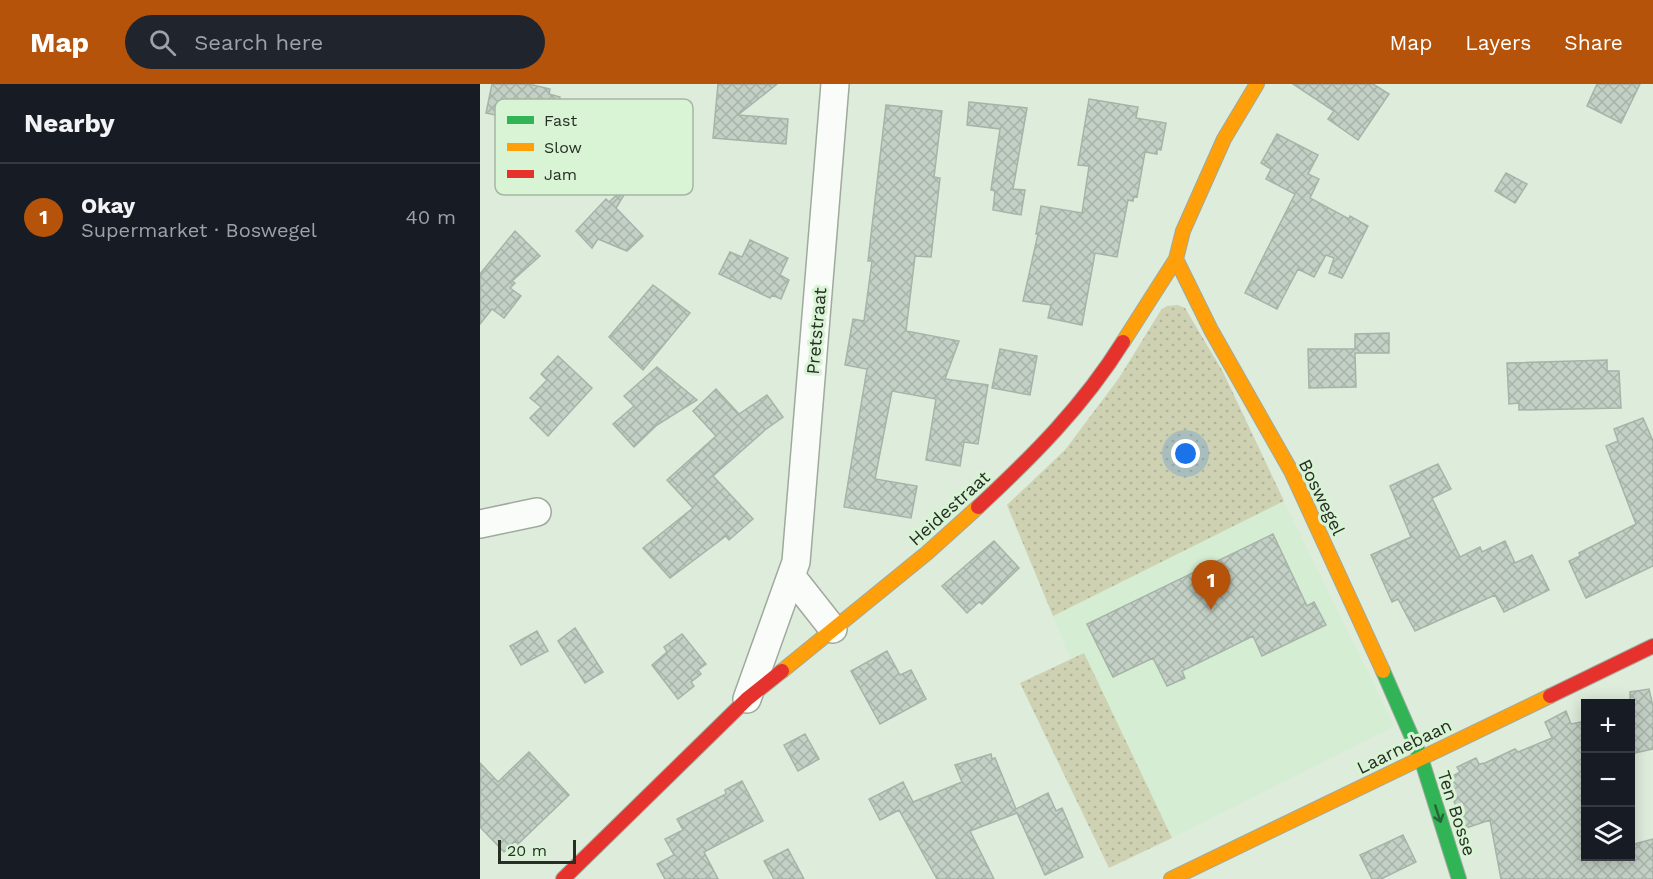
<!DOCTYPE html>
<meta charset="utf-8">
<style>
body{margin:0;font-family:"Work Sans",sans-serif;background:#20242c;color:#f1f3f6}
.controls{position:absolute;right:18px;bottom:18px;display:grid;overflow:hidden;border-radius:0px;box-shadow:0 3px 15px #0003}
.controls button{width:54px;height:54px;display:grid;place-items:center;padding:0;border:0;border-bottom:2px solid #363941;background:#171b24;color:#f1f3f6;font:30px sans-serif}
.scale{position:absolute;left:18px;bottom:15px;width:78px;box-sizing:border-box;padding-left:6px;border:3px solid #252f24;border-top:0;font-size:16px;line-height:21px;white-space:nowrap;color:#252f24;-webkit-text-stroke:4px #d9f3d5;paint-order:stroke}
.you{position:absolute;left:706px;top:370px;width:21px;height:21px;margin:-15px;border:4px solid #fff;border-radius:50%;background:#1a73e8;box-shadow:0 0 0 9px #1a73e833}
.badge{display:grid;place-items:center;width:39px;height:39px;border-radius:50%;background:#b45309;color:#fff;font-size:20px;font-weight:700}
.pin{position:absolute;translate:-50% -50px;filter:drop-shadow(0 2px 3px #0008)}
.pin::after{content:'';position:absolute;top:32px;width:21px;height:18px;background:inherit;clip-path:polygon(0 0,100% 0,50% 100%)}
.list{margin:0;padding:0;list-style:none}
h2{display:flex;justify-content:space-between;align-items:center;height:78px;margin:0;padding:0 24px;font-size:26px}
h2 small{font-size:20px;font-weight:400;color:#9ea1a6}
.list li{display:grid;grid-template-columns:39px 1fr auto;gap:18px;align-items:center;box-sizing:border-box;height:108px;padding:0 24px;border-top:2px solid #363941}
.list b{display:block;font-size:22px;white-space:nowrap}
.list p{margin:0;font-size:20px;white-space:nowrap;color:#9ea1a6}
.list em{font-size:20px;font-style:normal;color:#9ea1a6}
.icon{flex:none;width:33px;height:33px;fill:none;stroke:currentColor;stroke-width:2;stroke-linecap:round;stroke-linejoin:round}
.map{position:relative;flex:none;width:1173px;height:795px;overflow:hidden}
header{display:flex;align-items:center;gap:36px;box-sizing:border-box;height:84px;padding:0 30px;background:#b45309;color:#fff}
header strong{font-size:28px}
nav{display:flex;gap:33px;margin-inline-start:auto;font-size:21px}
.search{width:420px;height:54px;background:#20242c;display:flex;align-items:center;gap:15px;box-sizing:border-box;padding:0 21px;border-radius:33px;color:#9ea1a6;font-size:22px}
main{display:flex}
aside{flex:1;background:#171b24}
.map>svg:first-child{display:block}
.built{fill:#d5edd2}
.grass{fill:url(#grass-dots)}
.building{fill:url(#building-cross-hatch);stroke:#a5b3a8;stroke-width:1.5}
.lines{fill:none;stroke-linecap:round;stroke-linejoin:round}
.street-casing{stroke:#9faa9d;stroke-width:30}
.fast-casing{stroke:#9faa9d;stroke-width:16}
.slow-casing{stroke:#9faa9d;stroke-width:16}
.jam-casing{stroke:#9faa9d;stroke-width:16}
.street{stroke:#fafcfa;stroke-width:27}
.fast{stroke:#30b455;stroke-width:14}
.slow{stroke:#ff9f0a;stroke-width:14}
.jam{stroke:#e5322d;stroke-width:14}
.oneway{stroke:#296438}
.labels{text-anchor:middle;dominant-baseline:central;stroke-width:6;stroke-linejoin:round;paint-order:stroke}
.street-label{font-size:18px;fill:#252f24;stroke:#d9f3d5}
.key{fill:#d9f3d5;stroke:#a3b8a0;stroke-width:1.5}
.key-label{font-size:16px;fill:#252f24}
</style>
<header>
<strong>Map</strong>
<div class="search"><svg class="icon" aria-label="search" viewBox="0 0 24 24"><circle cx="10" cy="10" r="6"/><path d="M15 15l6 6"/></svg>Search here</div>
<nav><a>Map</a><a>Layers</a><a>Share</a></nav>
</header>
<main>
<aside>
<h2>Nearby<small></small></h2>
<ul class="list">
<li><span class="badge">1</span><div><b>Okay</b><p>Supermarket · Boswegel</p></div><em>40 m</em></li>
</ul>
</aside>
<div class="map">
<svg width="1173" height="795" viewBox="0 0 1173 795">
<defs>
<pattern id="grass-dots" width="8" height="8" patternUnits="userSpaceOnUse" patternTransform="scale(1.5)"><rect width="8" height="8" fill="#ced1b2"/><path d="M2 2h.1M6 6h.1" fill="none" stroke="#b1b499" stroke-width="1.8" stroke-linecap="round"/></pattern>
<pattern id="building-cross-hatch" width="8" height="8" patternUnits="userSpaceOnUse" patternTransform="scale(1.5)"><rect width="8" height="8" fill="#c3d0c5"/><path d="M0 0l8 8M0 8l8-8" fill="none" stroke="#a7b3a9"/></pattern>
</defs>
<rect width="100%" height="100%" fill="#deecdc"/>
<path class="built" d="M804,417L914,642L692,754L604,570L591,576L573,532Z"/>
<path class="grass" d="M698,221L705,224L743,288L804,417L573,532L527,421L585,366L639,294L681,226L687,222Z
M604,569L692,754L629,784L540,599Z"/>
<path class="building" d="M12,0H49L70,5L69,10L80,13L74,39L61,36L60,41L6,29Z
M238,0H297L258,31L308,35L306,60L233,54Z
M813,0H893L909,10L878,56L848,35L854,27Z
M1117,0H1160L1141,39L1107,22Z
M609,15L658,23L656,34L686,39L681,66L677,65V70L665,68L657,113L654,112L653,117L648,116L637,173L615,169L602,241L568,234L571,221L543,217L558,150H556L561,122L602,129L609,82L598,81Z
M489,18L547,24L533,105L545,106L541,131L513,126L515,107L511,106L520,45L487,41Z
M406,21L462,27L454,93L460,94L451,173L435,172L426,247L479,257L465,295L508,301L498,360L484,358L480,382L446,376L456,315L412,307L395,395L437,402L431,434L364,423L387,285L365,281L373,235L384,237L392,177H388Z
M797,50L838,71L828,90L839,95L830,114L869,135L870,132L888,142L862,194L849,189L854,174L846,171L834,193L818,185L797,225L765,209L815,110L786,95L791,85L781,79Z
M1026,89L1047,100L1035,119L1015,107Z
M140,108L144,111L136,124L163,152L147,167L118,155L112,164L96,147L126,115L129,118Z
M35,147L60,172L32,197L35,199L30,204L41,212L24,234L12,225L0,240V190Z
M270,156L308,174L300,191L309,196L301,215L292,211L290,214L239,190L250,168L262,173Z
M173,201L210,229L163,286L129,253Z
M909,249V269H875L876,303L829,304L828,265H875V250Z
M520,265L557,272L550,311L512,304Z
M78,272L112,304L68,352L50,334L61,323L50,314L67,296L61,290Z
M1127,276V287H1139L1141,324L1039,326V319L1029,320L1027,279Z
M177,283L217,316L177,341L154,363L133,340L154,322L144,312Z
M236,305L259,330L287,311L303,333L285,346L233,392L273,435L249,456L246,452L190,494L163,464L213,424L187,396L236,352L213,327Z
M1163,334L1173,357V482L1106,514L1089,477L1100,472L1099,469L1156,440L1126,362L1138,357L1134,345Z
M958,380L971,405L952,414L980,473L1000,463L1002,468L1025,457L1035,479L1052,471L1069,506L1024,528L1015,511L935,547L918,515L912,518L891,471L931,453L910,402Z
M793,450L827,522L834,518L846,541L782,572L773,552L702,587L705,594L687,602L673,574L633,593L607,540Z
M514,457L539,484L502,520L499,518L487,529L462,502Z
M95,544L123,588L105,599L78,557Z
M57,547L68,567L41,581L30,562Z
M202,550L226,580L218,586L221,590L211,598L214,602L198,615L172,581L187,568L184,563Z
M407,567L420,591L431,586L446,615L400,640L371,587Z
M1169,605L1173,622V665L1150,670V608Z
M1086,627L1091,640L1106,637V687L1102,688L1106,708V772H1150V761L1173,755V795H1021L1010,736L983,745L967,695L980,688L977,683L996,674L999,680L1005,679L1035,665L1038,668L1072,654L1065,638Z
M325,650L339,675L318,687L304,661Z
M49,668L89,711L38,760L35,757L24,768L0,743V679L18,698Z
M511,670L512,675L515,674L536,725L568,709L576,727L582,724L603,773L565,791L537,729L490,747L514,795H457L419,726L400,736L389,715L423,698L433,718L482,698L475,681Z
M262,697L283,737L224,768L238,795H185L177,780L194,771L185,755L203,746L197,735L246,710L245,706Z
M923,751L936,778L901,795H892L880,771Z
M308,765L324,795H294L284,777Z"/>
<g class="lines">
<g class="street-casing">
<path id="street" d="M0,440L57,428
M312,493L353,545
M267,615L316,478L355,0"/>
</g>
<g class="fast-casing">
<path id="fast" d="M903,587L941,674L979,795"/>
</g>
<g class="slow-casing">
<path id="slow" d="M696,175L731,246L811,387L903,587
M643,258L696,175L703,147L744,55L777,0
M302,587L447,469L498,423
M691,795L1070,612"/>
</g>
<g class="jam-casing">
<path id="jam" d="M498,423C553,372 603,322 643,258
M1070,612L1173,562
M83,795L267,615L302,587"/>
</g>
<use href="#street" class="street"/>
<use href="#fast" class="fast"/>
<use href="#slow" class="slow"/>
<use href="#jam" class="jam"/>
</g>
<defs><path id="oneway-shaft" d="M-6 0H5M1.5-3L5.5 0L1.5 3" fill="none" stroke-width="1.6" stroke-linecap="round" stroke-linejoin="round" transform="scale(1.5)"/></defs>
<use class="oneway" href="#oneway-shaft" transform="translate(958 730) rotate(72)"/>
<g class="labels">
<g class="street-label">
<text transform="translate(336 247) rotate(-85)">Pretstraat</text>
<text transform="translate(842 413) rotate(64)">Boswegel</text>
<text transform="translate(469 424) rotate(-42)">Heidestraat</text>
<text transform="translate(924 662) rotate(-26)">Laarnebaan</text>
<text transform="translate(977 729) rotate(72)">Ten Bosse</text>
</g>
</g>
<rect x="15" y="15" width="198" height="96" rx="9" class="key"/>
<rect x="27" y="32" width="27" height="8" fill="#30b455"/>
<rect x="27" y="59" width="27" height="8" fill="#ff9f0a"/>
<rect x="27" y="86" width="27" height="8" fill="#e5322d"/>
<g class="key-label">
<text x="64" y="42">Fast</text>
<text x="64" y="69">Slow</text>
<text x="64" y="96">Jam</text>
</g>
</svg>
<div class="controls">
<button>+</button>
<button>−</button>
<button><svg class="icon" aria-label="layers" viewBox="0 0 24 24"><path d="M12 4l9 5-9 5-9-5zM3 14l9 5 9-5"/></svg></button>
</div>
<div class="scale">20 m</div>
<div class="you"></div>
<div class="pin badge" style="left:731px;top:526px">1</div>
</div>
</main>
